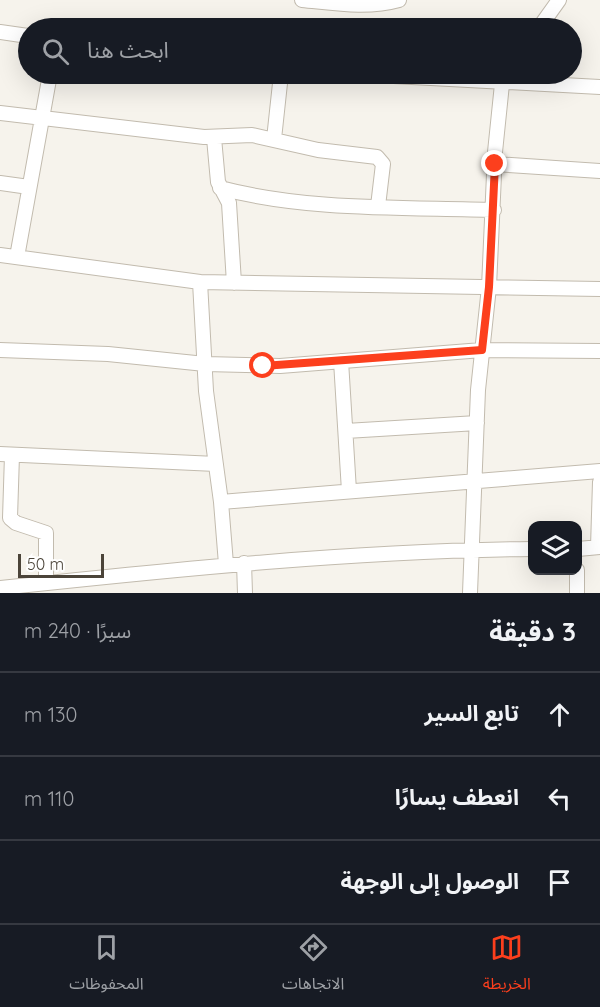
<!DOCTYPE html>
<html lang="ar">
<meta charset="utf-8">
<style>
body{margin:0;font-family:Quicksand,"Noto Sans Arabic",sans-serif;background:#20242c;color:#f1f3f6;direction:rtl}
.controls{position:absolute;right:18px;bottom:18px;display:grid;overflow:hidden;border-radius:12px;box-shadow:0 6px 24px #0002}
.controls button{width:54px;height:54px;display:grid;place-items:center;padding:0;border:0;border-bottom:2px solid #363941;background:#171b24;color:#f1f3f6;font:30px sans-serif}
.scale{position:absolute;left:18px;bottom:15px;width:86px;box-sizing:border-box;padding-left:6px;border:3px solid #4b4439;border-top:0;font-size:16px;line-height:21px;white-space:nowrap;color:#4b4439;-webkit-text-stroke:4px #fff;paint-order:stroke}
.stop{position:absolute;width:18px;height:18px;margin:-14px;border:4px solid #fc3f1d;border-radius:50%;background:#fff}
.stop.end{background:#fc3f1d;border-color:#fff;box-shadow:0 2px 6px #0008}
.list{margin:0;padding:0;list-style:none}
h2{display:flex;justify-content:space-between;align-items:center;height:78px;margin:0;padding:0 24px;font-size:26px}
h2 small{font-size:20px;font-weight:400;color:#9ea1a6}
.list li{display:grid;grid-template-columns:39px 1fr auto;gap:18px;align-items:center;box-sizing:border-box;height:84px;padding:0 24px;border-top:2px solid #363941}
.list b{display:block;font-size:22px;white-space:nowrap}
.list em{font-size:20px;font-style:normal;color:#9ea1a6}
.icon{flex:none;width:33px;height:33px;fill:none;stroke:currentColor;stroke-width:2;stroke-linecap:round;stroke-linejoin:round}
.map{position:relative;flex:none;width:600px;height:593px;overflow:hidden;direction:ltr}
.search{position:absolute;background:#171b24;box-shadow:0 6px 24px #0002;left:18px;right:18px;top:18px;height:66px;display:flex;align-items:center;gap:15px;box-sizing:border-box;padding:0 21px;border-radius:33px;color:#9ea1a6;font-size:22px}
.sheet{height:330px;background:#171b24}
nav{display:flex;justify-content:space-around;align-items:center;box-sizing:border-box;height:84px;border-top:2px solid #363941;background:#171b24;font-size:16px;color:#9ea1a6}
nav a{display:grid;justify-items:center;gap:3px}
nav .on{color:#fc3f1d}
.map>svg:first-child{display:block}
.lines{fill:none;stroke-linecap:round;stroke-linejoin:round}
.street-casing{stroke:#c2bbae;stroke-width:16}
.street{stroke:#fff;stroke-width:14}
.route{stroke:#fc3f1d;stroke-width:8}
</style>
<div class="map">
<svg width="600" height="593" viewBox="0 0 600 593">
<rect width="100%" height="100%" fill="#f6f3ec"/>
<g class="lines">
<g class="street-casing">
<path id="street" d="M302,0C334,3 367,9 399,0
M539,28L559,0
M0,32L28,36
M356,74L600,87
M0,113L204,137L252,135L318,150L377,157L383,164L378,206
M214,138L218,182L229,203L234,283
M274,139L281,74
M495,164L600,171
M0,183L29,187
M220,188C308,211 403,207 494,210
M0,255L200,282
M17,257L50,74
M0,350L108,354L205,364L280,366L482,350L600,351
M341,361L349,491
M346,431L477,423
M0,454L216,464
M12,455L10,518L16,523L46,533V583
M221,502L600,471
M598,547L600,482
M578,549L600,547
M244,563L245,593
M226,564L221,502L206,391L200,282L600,289
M0,588C177,569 354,551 532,549
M470,593L478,390L489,287L495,152L502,84L509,74
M577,593V570"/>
</g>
<use href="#street" class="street"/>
</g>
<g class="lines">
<path class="route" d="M263,366L482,350L489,287L495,164"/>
</g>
</svg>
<div class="controls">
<button><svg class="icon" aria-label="layers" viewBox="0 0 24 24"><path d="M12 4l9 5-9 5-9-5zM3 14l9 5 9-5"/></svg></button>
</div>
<div class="scale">50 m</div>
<div class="stop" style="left:263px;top:366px"></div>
<div class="stop end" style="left:495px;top:164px"></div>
<div class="search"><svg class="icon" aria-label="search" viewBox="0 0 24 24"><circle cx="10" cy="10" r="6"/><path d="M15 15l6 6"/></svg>ابحث هنا</div>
</div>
<section class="sheet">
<h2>3 دقيقة<small>سيرًا · 240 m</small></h2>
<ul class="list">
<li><svg class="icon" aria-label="ahead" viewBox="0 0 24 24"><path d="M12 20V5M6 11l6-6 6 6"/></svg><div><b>تابع السير</b></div><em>130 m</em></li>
<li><svg class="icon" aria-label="left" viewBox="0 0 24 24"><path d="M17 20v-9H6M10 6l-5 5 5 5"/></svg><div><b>انعطف يسارًا</b></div><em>110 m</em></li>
<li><svg class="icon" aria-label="arrive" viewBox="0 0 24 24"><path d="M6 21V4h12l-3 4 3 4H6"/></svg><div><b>الوصول إلى الوجهة</b></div></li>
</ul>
</section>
<nav>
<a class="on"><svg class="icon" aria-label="map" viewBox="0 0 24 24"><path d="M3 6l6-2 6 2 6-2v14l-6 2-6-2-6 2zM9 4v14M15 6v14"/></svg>الخريطة</a>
<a><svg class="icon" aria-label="directions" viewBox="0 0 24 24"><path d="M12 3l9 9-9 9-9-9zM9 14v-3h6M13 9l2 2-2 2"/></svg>الاتجاهات</a>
<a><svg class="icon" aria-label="saved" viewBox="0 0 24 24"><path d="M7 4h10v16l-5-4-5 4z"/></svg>المحفوظات</a>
</nav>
